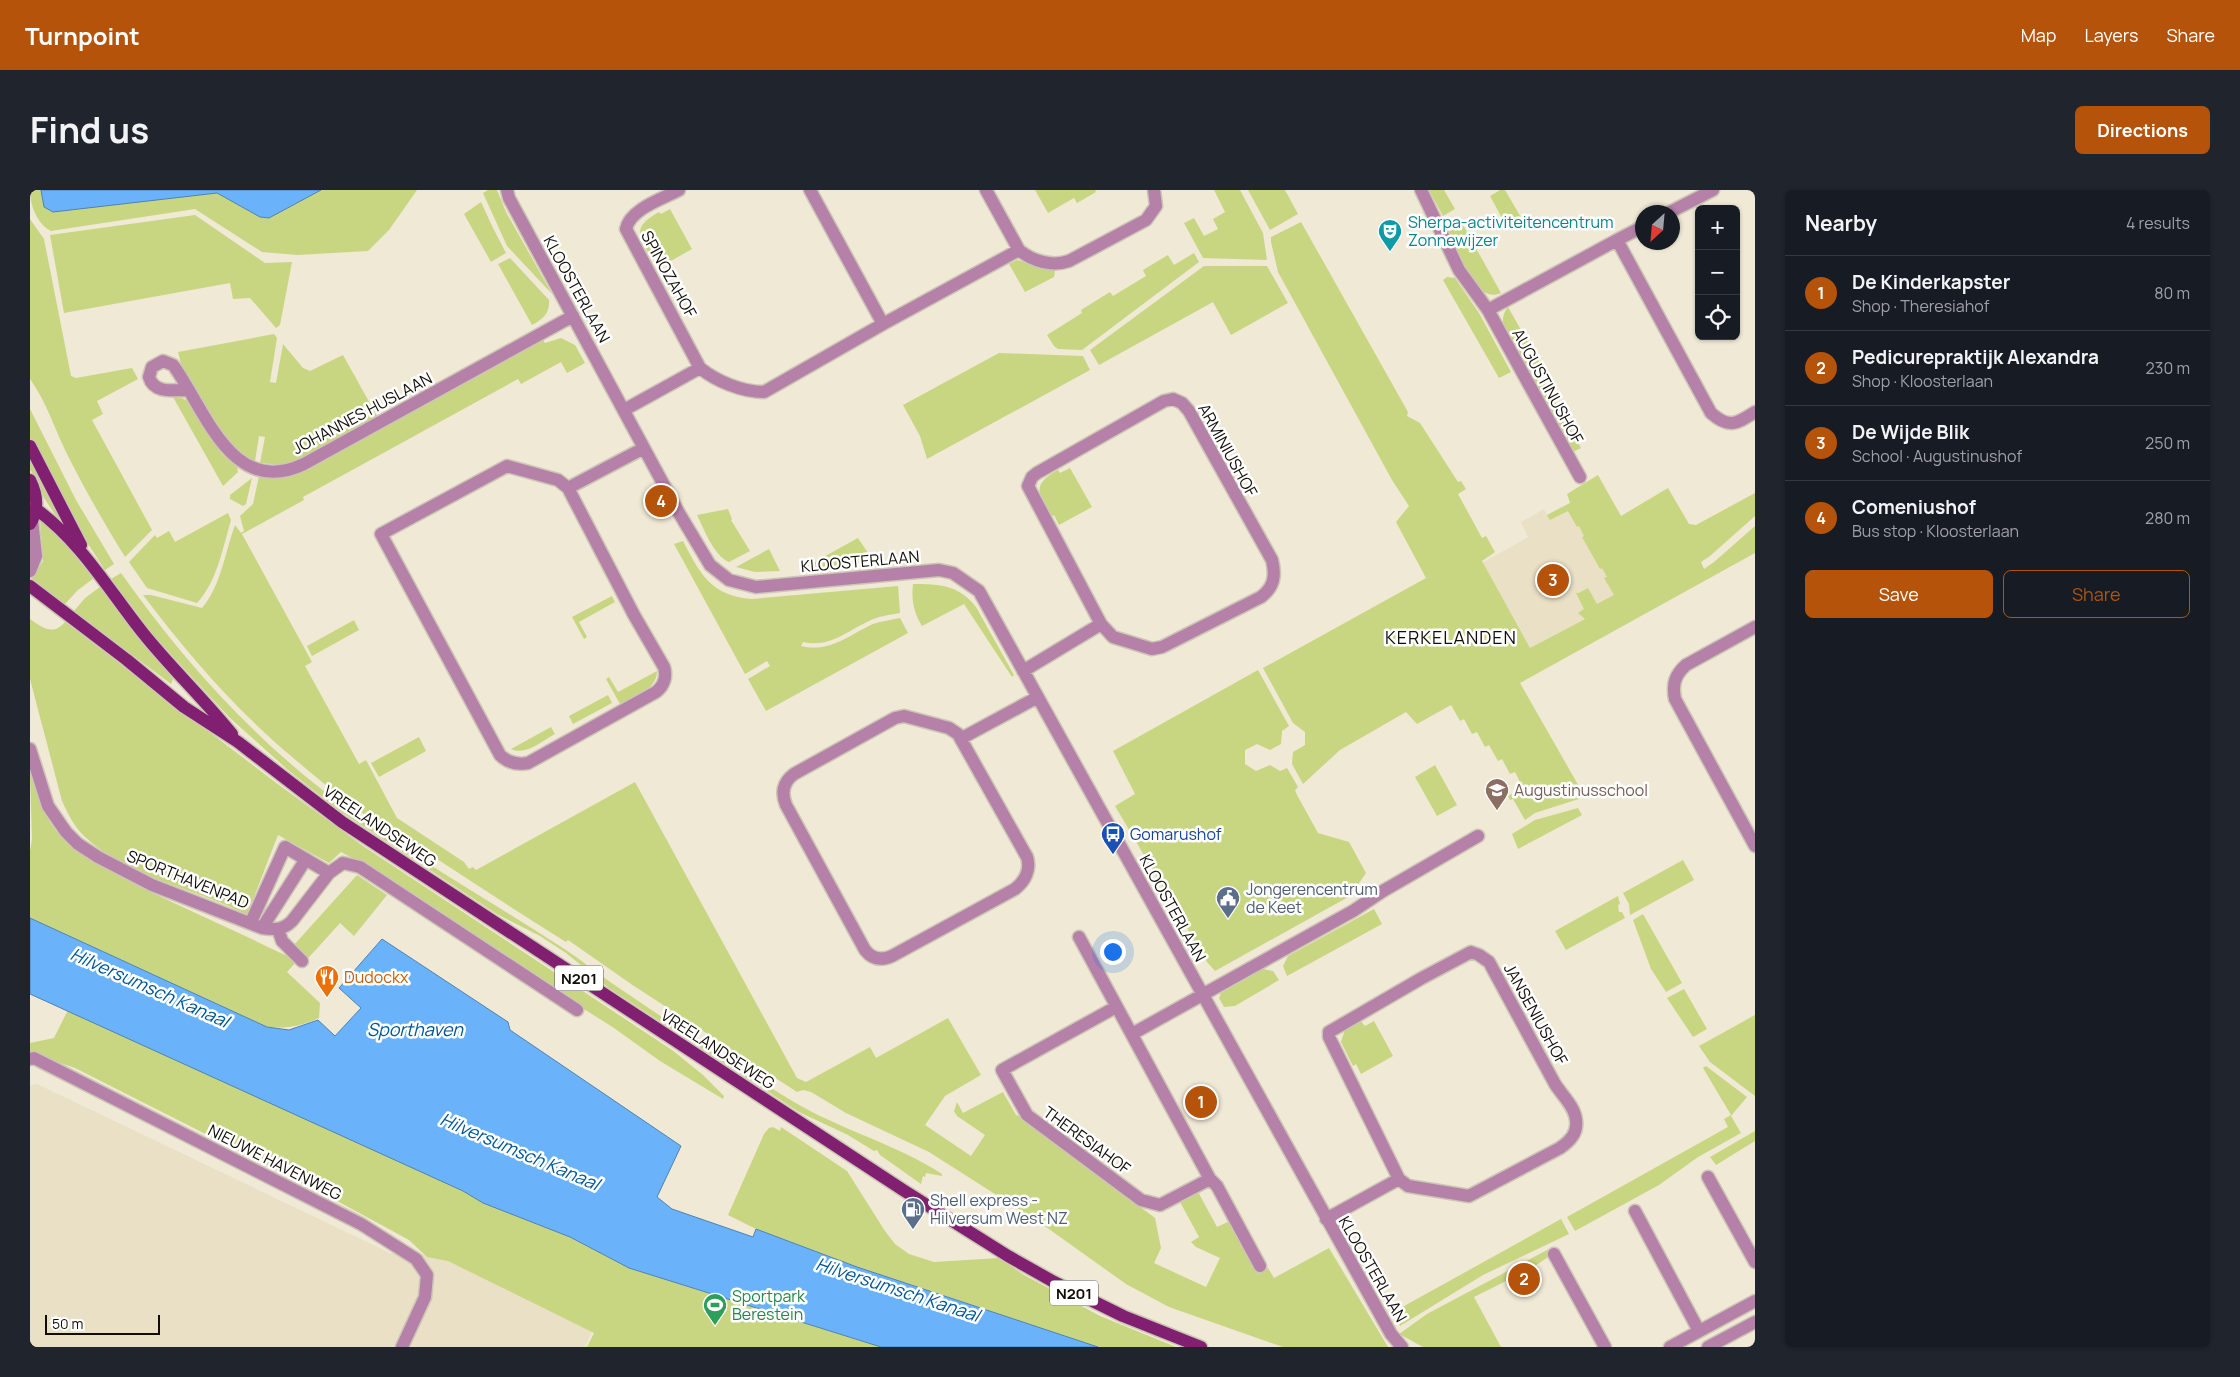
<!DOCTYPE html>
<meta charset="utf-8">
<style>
body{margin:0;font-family:Manrope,sans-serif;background:#20242c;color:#f1f3f6}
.controls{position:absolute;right:15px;top:15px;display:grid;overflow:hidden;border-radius:8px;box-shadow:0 1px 4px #0004}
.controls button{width:45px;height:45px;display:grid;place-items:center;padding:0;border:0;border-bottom:1px solid #363941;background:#171b24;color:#f1f3f6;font:25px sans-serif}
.compass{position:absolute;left:1605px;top:15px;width:45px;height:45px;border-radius:50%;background:#171b24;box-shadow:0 1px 4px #0004;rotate:206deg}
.scale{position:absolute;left:15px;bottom:12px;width:115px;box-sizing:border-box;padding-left:5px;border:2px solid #110e08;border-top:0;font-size:14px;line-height:18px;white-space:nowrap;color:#110e08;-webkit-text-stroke:4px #fff;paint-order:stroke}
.you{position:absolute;left:1082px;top:761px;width:18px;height:18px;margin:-12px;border:4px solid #fff;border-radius:50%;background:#1a73e8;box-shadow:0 0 0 8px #1a73e833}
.badge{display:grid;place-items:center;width:32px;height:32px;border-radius:50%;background:#b45309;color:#fff;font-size:16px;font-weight:700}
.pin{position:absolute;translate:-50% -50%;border:2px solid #fff;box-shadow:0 1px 5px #0006}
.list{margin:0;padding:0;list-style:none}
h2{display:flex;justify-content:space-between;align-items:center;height:65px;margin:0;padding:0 20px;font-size:21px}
h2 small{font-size:16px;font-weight:400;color:#9ea1a6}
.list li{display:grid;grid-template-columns:32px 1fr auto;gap:15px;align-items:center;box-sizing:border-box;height:75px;padding:0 20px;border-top:1px solid #363941}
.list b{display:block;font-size:19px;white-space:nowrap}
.list p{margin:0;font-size:16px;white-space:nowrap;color:#9ea1a6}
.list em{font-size:16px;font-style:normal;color:#9ea1a6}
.actions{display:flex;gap:10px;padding:15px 20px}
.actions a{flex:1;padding:11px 0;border:1px solid #b45309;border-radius:8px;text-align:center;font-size:18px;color:#b45309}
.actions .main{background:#b45309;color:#fff}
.icon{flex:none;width:28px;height:28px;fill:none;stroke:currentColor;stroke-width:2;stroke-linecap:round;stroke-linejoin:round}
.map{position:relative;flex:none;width:1725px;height:1157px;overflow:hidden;border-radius:8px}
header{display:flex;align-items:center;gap:30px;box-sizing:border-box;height:70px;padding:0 25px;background:#b45309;color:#fff}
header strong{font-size:24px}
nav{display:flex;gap:28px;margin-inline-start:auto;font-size:18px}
.intro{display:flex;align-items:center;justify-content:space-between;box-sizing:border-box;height:120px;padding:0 30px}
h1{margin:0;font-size:35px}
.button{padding:12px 22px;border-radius:8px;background:#b45309;color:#fff;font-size:18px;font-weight:700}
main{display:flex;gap:30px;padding:0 30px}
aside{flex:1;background:#171b24;border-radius:8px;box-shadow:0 1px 4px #0004}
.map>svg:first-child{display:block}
.built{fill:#e9e0c5}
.green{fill:#c8d681}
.water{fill:#6ab3fb;stroke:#4f82b2}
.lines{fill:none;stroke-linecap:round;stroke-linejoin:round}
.minor-casing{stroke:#ccc6b5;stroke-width:15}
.major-casing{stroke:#ccc6b5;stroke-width:15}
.minor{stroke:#b681a9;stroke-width:12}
.major{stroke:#812071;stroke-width:12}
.labels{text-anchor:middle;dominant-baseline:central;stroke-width:5;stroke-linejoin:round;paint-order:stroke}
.shield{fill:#fff;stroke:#585652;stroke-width:1}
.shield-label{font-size:15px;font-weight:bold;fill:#110e08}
.culture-label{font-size:16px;fill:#0d838f;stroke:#fff;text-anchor:start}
.street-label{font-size:16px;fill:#110e08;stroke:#fff}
.education-label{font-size:16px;fill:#785e54;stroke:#fff;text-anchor:start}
.transit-label{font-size:16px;fill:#164399;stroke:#fff;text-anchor:start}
.service-label{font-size:16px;fill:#4e5e75;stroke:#fff;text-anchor:start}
.food-label{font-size:16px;fill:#c56008;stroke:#fff;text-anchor:start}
.leisure-label{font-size:16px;fill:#27864d;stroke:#fff;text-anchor:start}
.neighbourhood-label{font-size:18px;letter-spacing:1px;fill:#110e08;stroke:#fff}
.water-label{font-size:18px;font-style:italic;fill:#005796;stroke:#fff}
</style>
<header>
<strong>Turnpoint</strong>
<nav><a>Map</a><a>Layers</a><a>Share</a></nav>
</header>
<div class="intro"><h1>Find us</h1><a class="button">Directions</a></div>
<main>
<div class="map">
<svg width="1725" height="1157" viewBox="0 0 1725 1157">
<rect width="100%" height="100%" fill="#f0e9d6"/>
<path class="built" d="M1540,313L1593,408L1500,458L1452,373L1498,347L1491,332L1514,319L1517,325Z
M7,894L360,1063L426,1066L566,1133L555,1157H0V895Z"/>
<path class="green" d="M0,0H11L14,17L187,3L230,27L239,28L291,0H387L359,40L338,61L267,65L232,62L165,19L21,41C7,34 0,15 0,0Z
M458,0H467L476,22L522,104L477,56L453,3Z
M1005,0H1065L1066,2L1047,13L1044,8L1018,23Z
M1184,0H1210L1233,43L1237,70L1173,68L1154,33L1164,28L1174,46L1188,39L1183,29L1195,22Z
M1218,0H1255L1268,24L1240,40Z
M1399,0H1414L1425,19L1413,26Z
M1470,0H1475L1492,29L1473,39L1470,36L1466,38L1464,35L1473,30L1460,6Z
M451,12L463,38L476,63L461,72L434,24Z
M640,19L662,59L630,77L625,67L622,69C608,45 602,37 629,22L631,24Z
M165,25L235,73L262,72L250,135L246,138L220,108L203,109L200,93L34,123L20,45Z
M0,29L14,49L41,186L46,188L102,178L108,189L67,211L73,224L62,230L122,340L95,367C74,333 54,298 36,262C24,237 16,211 0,189Z
M1271,32L1378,222L1377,226L1390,233L1428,292L1431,291L1436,299L1428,304L1452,348L1456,346L1465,362L1452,371L1500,458L1555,429L1548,423L1554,419L1546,403H1549L1558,398L1567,414L1584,405L1574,388L1577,387L1572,378L1570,379L1552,347L1554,346L1549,336L1547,337L1538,321L1520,330L1517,325L1540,313L1537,304L1568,285L1591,326L1638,298L1659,334L1666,335L1725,303V326L1680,366L1671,372L1674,379L1684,372L1725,336V363L1490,493L1555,607L1505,623L1495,630L1483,609L1480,610L1478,606L1493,598L1485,582L1480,584L1472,569L1468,571L1459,555L1455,557L1447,542L1442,544L1434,529L1430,531L1421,515L1387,534L1376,522L1310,560L1273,594L1262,574L1263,562L1275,555V542L1263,533L1233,478L1396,388L1366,332L1379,316L1362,290L1248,82L1241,52V47Z
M1433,35L1471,103C1446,115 1424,62 1416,43Z
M1164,63L1169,72L1052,160L1028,159L1024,156L1017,145L1052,123L1051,120L1080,102L1083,106L1116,86L1113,80L1138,65L1144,75Z
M480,68L519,110C520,123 513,129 502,135L468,74Z
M987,70L1025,81L1024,87L995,102L979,74Z
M1174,76H1237L1258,113L1201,145L1183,112L1069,175L1060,160Z
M1417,87L1425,88L1449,123L1481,182L1469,188L1413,90Z
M1478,117L1511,175L1498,182C1488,166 1462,135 1478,117Z
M244,144L247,148L240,192L246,193L253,154L273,178L280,181L313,165L347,226L270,269L251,275L230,273L235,247L229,246L225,271L213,265L198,251L153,182L148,162Z
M531,148L545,155L555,173L537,183L531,172L491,194L488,189L273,307L274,310L212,344L282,472L275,476L329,574L336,570L367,628L434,672L439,679L443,677L446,680L605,592L767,888L776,892L840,857L846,868L918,828L951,885L915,906L895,935L941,966L955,945L927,926L924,921L927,912L933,923L973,902L986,925L991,927L1125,1028L1131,1058L1124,1073L1176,1097L1190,1068L1166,1057L1161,1052L1169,1047L1149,1010L1167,1000L1187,1037L1200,1031L1228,1084L1238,1078L1244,1088L1299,1058L1358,1157H1253L1139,1117L1096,1094L1009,1032L899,962L816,923L781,902L773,900L767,902L604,796L538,750L536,752C482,719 430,683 377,650C368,644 359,641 350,635C319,615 289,590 261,566C205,519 157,463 113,405H121L172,418C191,396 195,362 205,335L211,343L214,341L210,326L223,314L229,286L256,287L282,277L513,150L515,153Z
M969,163L1053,166L1060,180L897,269L890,246L873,215Z
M1510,185L1551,258L1541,263L1500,191Z
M143,207L152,208L157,211L192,264L207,277L208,282L193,296Z
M0,219L46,310L84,374L75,380L49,340L6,263L0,247Z
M0,264L36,334L32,335L14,308L6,287L0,280Z
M1040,278L1062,317L1029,335L1024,325L1021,327C1008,303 1001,295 1028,280L1030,283Z
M222,288L216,314L213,316L200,309V305Z
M698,319L702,329L701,330L720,361L699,372C684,366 674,339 667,325Z
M198,323L201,330C193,357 187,392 167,413L117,398L99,372L125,345L127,348L139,341L145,352Z
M10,330L35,347L64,388L48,400L35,414L2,389L13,371Z
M828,348L844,372L772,379L826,349Z
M653,351C670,384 681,406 722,409L868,396L870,423C859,425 849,426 839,431C817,441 800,458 773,452L771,456C800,463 819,445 843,434C852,431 861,430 870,428L878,443L736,521L718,489L740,476L737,471L715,484L644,354Z
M739,359L750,381L725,382L706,377Z
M91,383C154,472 226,552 315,617C385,669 463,712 536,760C553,771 569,785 586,796C645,836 703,875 764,912C811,940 866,954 912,984V986L896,983L895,987L893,986L891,994L850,965L847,960L844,961L818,945L769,922L579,798L536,763L510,746L467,724L310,621L258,580L200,528L125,447L81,389Z
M883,394C910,394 929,395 946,417L984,485L982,487L934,414L892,436C884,423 881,410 883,394Z
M70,397L109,449L143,489L141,494L44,421L55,408Z
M582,406L585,412L549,432L557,447L554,449L542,427Z
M0,429C13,438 23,446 35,432L245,592L333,656L642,860L673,885L694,906L693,909L630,871L584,838L514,794L335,675L311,662L299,673L248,645L217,725C164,697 99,689 54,646C44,636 38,624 32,611L0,489Z
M324,430L329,440L282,466L277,456Z
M1228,480L1259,536L1252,541L1251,554L1240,560L1227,554L1215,560V574L1226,581L1240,575L1250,581L1257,578L1268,597L1265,600L1267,605L1288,643L1319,652L1336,683L1320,706L1185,781L1177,772L1085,616L1105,604L1083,561Z
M627,481C627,500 604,506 590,514L576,489L579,487L588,502Z
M578,505L582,513L543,534L539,526Z
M521,537L525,544C512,551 496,566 481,559Z
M389,547L396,561L349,587L341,573Z
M1405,575L1427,615L1407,626L1385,587Z
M0,583C7,604 15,631 32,647C63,676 106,695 144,713C181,730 218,747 255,765L327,685L357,705L324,746L310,733L272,775L267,771L257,782L290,813L289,828C271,836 257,839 237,837L0,728V661L2,649Z
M1548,618L1552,625L1488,659L1482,644L1505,630Z
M1653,670L1664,690L1600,725L1599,714L1593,703Z
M1588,706L1590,714L1588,715L1589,722H1592L1595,728L1536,760L1525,741Z
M1344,719L1352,734L1257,786L1253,776L1258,766Z
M1613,724L1652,793L1636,802L1621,779L1603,730Z
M1233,779L1243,781L1249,790L1205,816L1194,817L1189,808L1191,803Z
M1654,799L1677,839L1663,847L1637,808Z
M38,820L433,1001L453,1013L540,1047L599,1078L851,1157H557L564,1143L418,1071L397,1067L379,1050L298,1006L45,878L0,863V853L24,848Z
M1725,825V906L1680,872L1669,856Z
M1330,830L1335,836L1344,831L1363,866L1331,884L1326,874L1323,876L1311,852L1315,839Z
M1676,876L1717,907L1701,926L1711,943L1668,967L1629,995L1545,1041L1537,1027L1698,937L1694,929L1701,925L1673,878Z
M743,937L750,941L751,937L817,981L855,1041L865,1054L879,1064L904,1072L969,1068L994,1085L1070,1126L1146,1157H1068L827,1077L726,1039L698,1025L734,944L739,938Z
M1725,941V951L1686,975L1680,967Z
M1531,1029L1539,1044L1453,1085L1370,1136L1356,1110L1360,1108L1367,1120Z
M1519,1059L1521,1065L1502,1078L1444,1107L1471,1157H1393L1369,1144L1397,1124Z"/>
<path class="water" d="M11,0H291L239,28L230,27L187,3L23,22L14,17Z
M0,728L237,837L259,840L288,830L305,846L331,818L309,798L352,749L478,832L480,840L651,956L627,1007L642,1019L723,1047L726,1039L827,1077L1068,1157H851L599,1078L540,1047L453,1013L433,1001L0,804Z"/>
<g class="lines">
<g class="minor-casing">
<path id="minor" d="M477,0L479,8L649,323L680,375L699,390L726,397L909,380L923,383L949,401L1361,1144L1372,1157
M649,0C632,9 600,19 596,39L670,178C686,191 712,202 734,202L853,134L780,0
M956,0L989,60C1002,71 1022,77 1039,71L1116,30L1126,16L1124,0
M1391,0L1429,80L1458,120L1550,287
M1640,22L1683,0
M1612,37L1587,50L1681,223C1699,239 1706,234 1725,222
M1458,120L1587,50
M853,134L989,60
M158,200C144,200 124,204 119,187L122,177L133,171L143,175C175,218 201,309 274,274L543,126
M1143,209L1152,213L1159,221L1242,370C1246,386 1244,397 1231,407L1132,457L1122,459L1083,447L1071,434L998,296L1002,287L1007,283L1134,211Z
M594,220L670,178
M477,276L528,290L538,298L604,425L634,477C637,487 634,496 626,502L498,573C487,575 478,573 470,565L351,344Z
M538,298L614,258
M0,381L6,366L2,330
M1725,437L1656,475C1645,485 1642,494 1645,509L1725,656
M993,481L1071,434
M874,526L919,538L928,544L997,667C1001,680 995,691 985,699L862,766C851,771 842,769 835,760L756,615C751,603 753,592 764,584L865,528Z
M932,548L1008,507
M0,559L18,616L36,642L48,654L68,667L122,695L232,738C245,740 253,740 262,731L299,683L255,657L221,732
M299,683L313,673L330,677L547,820
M232,738L276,669
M248,739L252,751L272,771
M1049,747L1180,989L1130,1015L1111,1010L997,925L972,880L1086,817
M1441,762L1449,765L1459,772C1481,813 1503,853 1525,894C1532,905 1545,917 1546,930C1548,943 1540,951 1530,958L1439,1006L1378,996L1369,989L1299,847V842L1392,788Z
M1102,844L1323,721L1353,701L1448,646
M0,869L4,868L331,1034L386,1069L397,1085L395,1107L372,1157
M1678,987L1725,1072
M1180,989L1187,996L1230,1076
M1605,1021L1669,1141
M1296,1029L1369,989
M1524,1064L1575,1157
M1640,1157L1725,1111
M1678,1157L1725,1132"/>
</g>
<g class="major-casing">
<path id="major" d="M0,256L51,355
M0,290C7,304 9,320 0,334
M6,319C52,353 78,399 113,443C141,478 174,509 202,544
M0,396L97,470L154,517L208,552L312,632L873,1000L978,1066L1024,1092L1093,1126L1171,1157"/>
</g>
<use href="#minor" class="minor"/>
<use href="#major" class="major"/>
</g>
<defs>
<g id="theatre-pin" transform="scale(1.25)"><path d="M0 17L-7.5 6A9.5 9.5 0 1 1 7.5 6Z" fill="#0f9aa8" stroke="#fff"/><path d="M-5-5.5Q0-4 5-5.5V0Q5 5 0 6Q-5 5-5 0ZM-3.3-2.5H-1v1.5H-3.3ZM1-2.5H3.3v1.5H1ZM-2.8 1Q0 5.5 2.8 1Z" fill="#fff"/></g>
<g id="school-pin" transform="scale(1.25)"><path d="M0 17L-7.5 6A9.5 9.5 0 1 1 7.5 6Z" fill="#8d6e63" stroke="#fff"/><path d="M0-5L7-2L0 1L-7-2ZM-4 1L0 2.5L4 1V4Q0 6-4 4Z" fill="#fff"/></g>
<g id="bus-pin" transform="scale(1.25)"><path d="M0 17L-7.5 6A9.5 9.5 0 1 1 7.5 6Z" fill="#1a4fb4" stroke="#fff"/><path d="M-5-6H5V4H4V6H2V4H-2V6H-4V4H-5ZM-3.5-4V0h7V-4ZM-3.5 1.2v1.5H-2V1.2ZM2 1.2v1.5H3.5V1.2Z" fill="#fff"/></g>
<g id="civic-pin" transform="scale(1.25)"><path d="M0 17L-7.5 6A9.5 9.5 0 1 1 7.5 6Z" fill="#5c6f8a" stroke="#fff"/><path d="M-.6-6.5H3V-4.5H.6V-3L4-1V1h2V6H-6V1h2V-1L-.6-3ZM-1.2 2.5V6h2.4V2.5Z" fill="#fff"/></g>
<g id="restaurant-pin" transform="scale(1.25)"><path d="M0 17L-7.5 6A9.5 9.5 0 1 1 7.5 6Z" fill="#e8710a" stroke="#fff"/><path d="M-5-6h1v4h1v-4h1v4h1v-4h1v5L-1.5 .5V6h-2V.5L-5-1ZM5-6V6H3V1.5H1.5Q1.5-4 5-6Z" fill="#fff"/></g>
<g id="fuel-pin" transform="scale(1.25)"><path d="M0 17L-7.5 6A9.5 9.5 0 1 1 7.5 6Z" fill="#5c6f8a" stroke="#fff"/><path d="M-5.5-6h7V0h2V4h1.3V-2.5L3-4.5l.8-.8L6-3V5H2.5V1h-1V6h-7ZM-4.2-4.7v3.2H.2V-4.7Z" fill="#fff"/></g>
<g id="stadium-pin" transform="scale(1.25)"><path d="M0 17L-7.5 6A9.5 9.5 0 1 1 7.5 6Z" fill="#2e9e5b" stroke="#fff"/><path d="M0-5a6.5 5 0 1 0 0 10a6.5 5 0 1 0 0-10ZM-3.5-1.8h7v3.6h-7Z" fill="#fff"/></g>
</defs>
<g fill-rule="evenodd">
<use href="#theatre-pin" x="1360" y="41"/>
<use href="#school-pin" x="1467" y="600"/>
<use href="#bus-pin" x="1083" y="644"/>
<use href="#civic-pin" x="1198" y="708"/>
<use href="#restaurant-pin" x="297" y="787"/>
<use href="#fuel-pin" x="883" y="1019"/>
<use href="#stadium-pin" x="685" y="1115"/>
</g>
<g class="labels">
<g class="shield">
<rect x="525" y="775.5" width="48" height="25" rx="4"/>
<rect x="1020" y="1090.5" width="48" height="25" rx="4"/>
</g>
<g class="shield-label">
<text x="549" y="788">N201</text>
<text x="1044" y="1103">N201</text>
</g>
<g class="culture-label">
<text x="1378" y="32">Sherpa-activiteitencentrum<tspan x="1378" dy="18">Zonnewijzer</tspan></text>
</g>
<g class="street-label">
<text transform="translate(639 84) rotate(61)">SPINOZAHOF</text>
<text transform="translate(547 99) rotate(61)">KLOOSTERLAAN</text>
<text transform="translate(1518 196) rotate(61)">AUGUSTINUSHOF</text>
<text transform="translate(332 223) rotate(-28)">JOHANNES HUSLAAN</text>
<text transform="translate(1198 260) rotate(61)">ARMINIUSHOF</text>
<text transform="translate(830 371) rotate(-5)">KLOOSTERLAAN</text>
<text transform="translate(350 636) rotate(34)">VREELANDSEWEG</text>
<text transform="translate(158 689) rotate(22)">SPORTHAVENPAD</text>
<text transform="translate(1143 718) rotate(61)">KLOOSTERLAAN</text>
<text transform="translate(1506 824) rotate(61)">JANSENIUSHOF</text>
<text transform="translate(688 859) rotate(33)">VREELANDSEWEG</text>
<text transform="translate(1057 950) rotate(36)">THERESIAHOF</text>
<text transform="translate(245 972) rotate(27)">NIEUWE HAVENWEG</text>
<text transform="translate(1343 1079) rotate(60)">KLOOSTERLAAN</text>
</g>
<g class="education-label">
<text x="1484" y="600">Augustinusschool</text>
</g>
<g class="transit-label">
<text x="1100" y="644">Gomarushof</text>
</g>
<g class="service-label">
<text x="1216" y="699">Jongerencentrum<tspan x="1216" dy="18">de Keet</tspan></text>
<text x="900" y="1010">Shell express -<tspan x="900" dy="18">Hilversum West NZ</tspan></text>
</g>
<g class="food-label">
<text x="314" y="787">Dudockx</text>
</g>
<g class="leisure-label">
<text x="702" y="1106">Sportpark<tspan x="702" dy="18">Berestein</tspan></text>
</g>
<g class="neighbourhood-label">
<text x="1421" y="447">KERKELANDEN</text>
</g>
<g class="water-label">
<text transform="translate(120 797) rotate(24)">Hilversumsch Kanaal</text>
<text x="385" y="839">Sporthaven</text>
<text transform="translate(490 961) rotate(23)">Hilversumsch Kanaal</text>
<text transform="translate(868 1099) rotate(18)">Hilversumsch Kanaal</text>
</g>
</g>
</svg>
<div class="controls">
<button>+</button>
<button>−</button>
<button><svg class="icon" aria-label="locate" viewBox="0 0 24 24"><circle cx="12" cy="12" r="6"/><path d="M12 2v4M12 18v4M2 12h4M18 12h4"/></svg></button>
</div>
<svg class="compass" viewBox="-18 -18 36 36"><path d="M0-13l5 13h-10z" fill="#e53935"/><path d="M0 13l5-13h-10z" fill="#9ea1a6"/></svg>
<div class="scale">50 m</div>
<div class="you"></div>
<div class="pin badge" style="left:1171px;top:912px">1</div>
<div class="pin badge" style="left:1494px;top:1089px">2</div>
<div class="pin badge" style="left:1523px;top:390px">3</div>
<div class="pin badge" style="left:631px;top:311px">4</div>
</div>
<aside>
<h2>Nearby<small>4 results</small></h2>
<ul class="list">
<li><span class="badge">1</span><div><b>De Kinderkapster</b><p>Shop · Theresiahof</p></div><em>80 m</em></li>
<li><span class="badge">2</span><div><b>Pedicurepraktijk Alexandra</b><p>Shop · Kloosterlaan</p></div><em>230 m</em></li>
<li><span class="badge">3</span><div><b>De Wijde Blik</b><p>School · Augustinushof</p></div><em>250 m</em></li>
<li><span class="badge">4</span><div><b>Comeniushof</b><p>Bus stop · Kloosterlaan</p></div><em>280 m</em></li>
</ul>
<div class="actions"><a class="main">Save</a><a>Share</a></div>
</aside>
</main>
